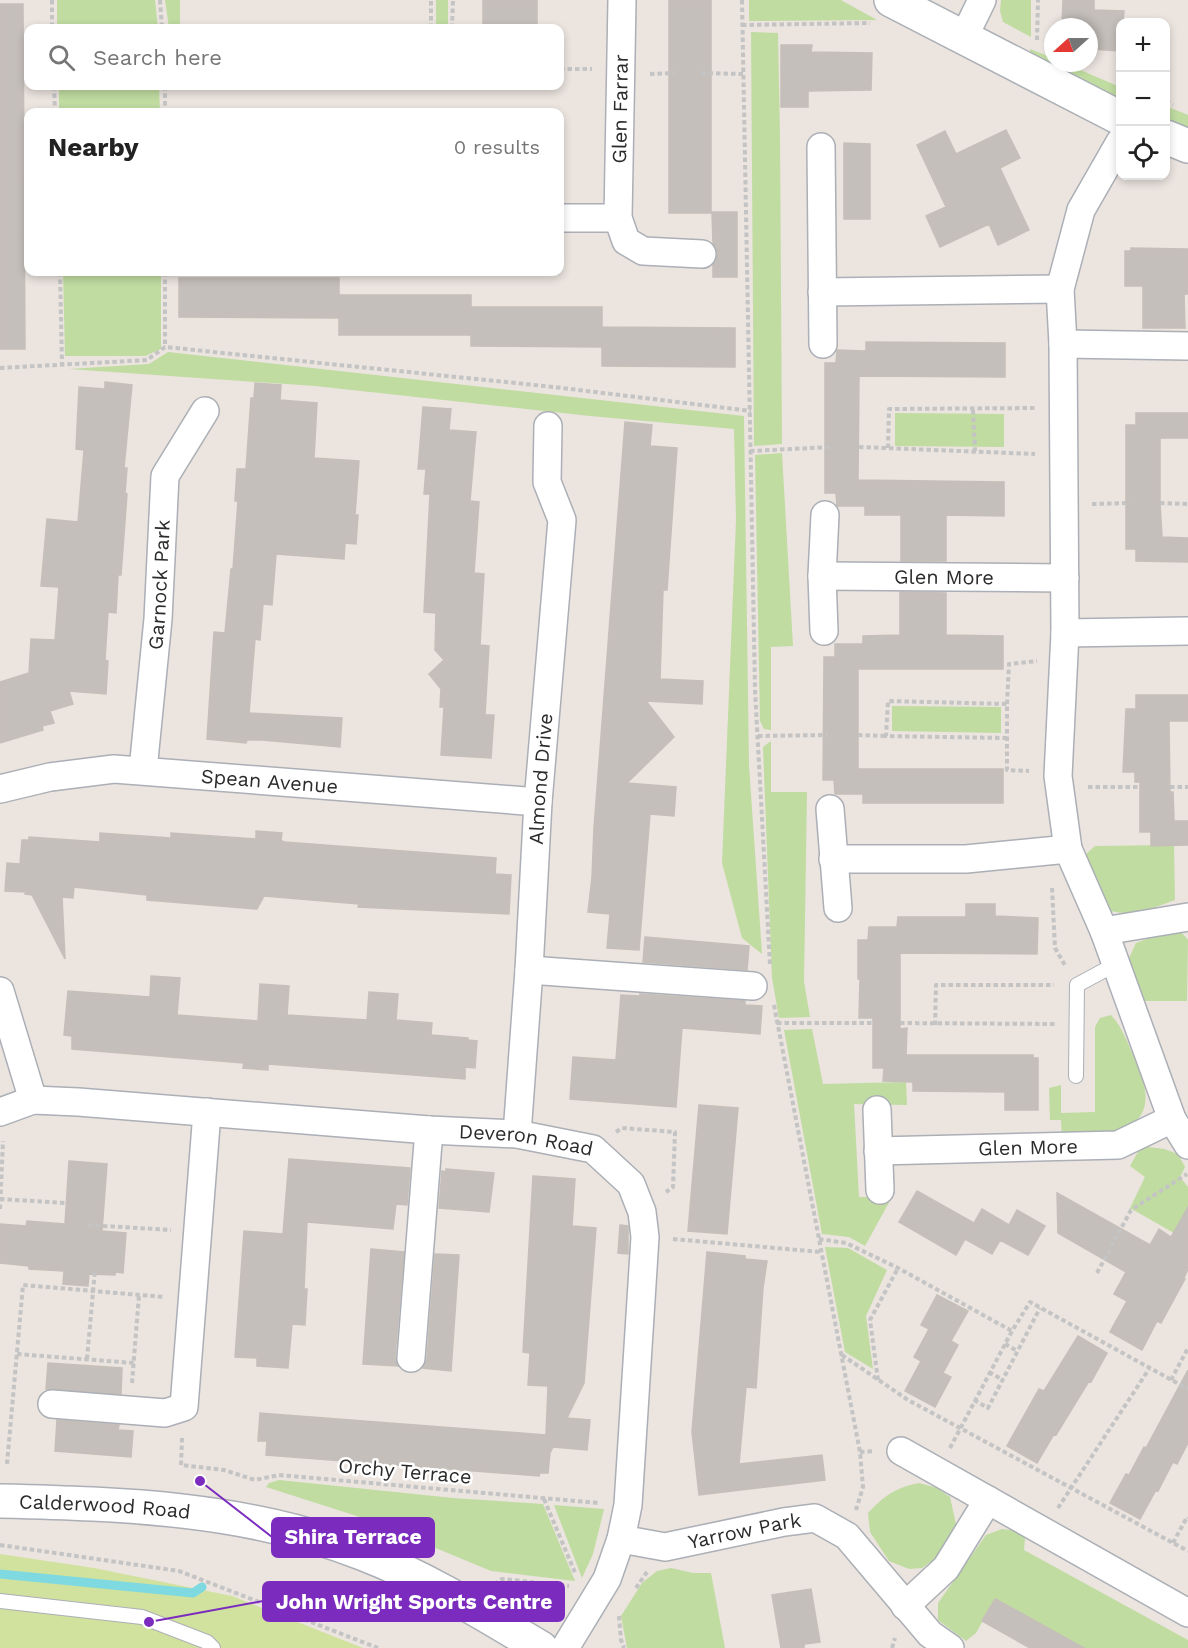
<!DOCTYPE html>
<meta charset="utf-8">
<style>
body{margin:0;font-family:"Work Sans",sans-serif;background:#f2f2f2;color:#222}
.controls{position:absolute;right:18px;top:18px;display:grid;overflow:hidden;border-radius:12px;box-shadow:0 3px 9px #0003}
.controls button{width:54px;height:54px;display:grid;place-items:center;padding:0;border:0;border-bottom:2px solid #e0e0e0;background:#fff;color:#222;font:30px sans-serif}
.compass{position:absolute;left:1044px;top:18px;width:54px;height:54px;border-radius:50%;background:#fff;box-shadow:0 3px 9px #0003;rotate:249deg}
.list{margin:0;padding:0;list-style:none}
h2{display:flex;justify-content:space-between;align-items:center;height:78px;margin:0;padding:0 24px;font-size:26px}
h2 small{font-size:20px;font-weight:400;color:#767676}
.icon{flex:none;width:33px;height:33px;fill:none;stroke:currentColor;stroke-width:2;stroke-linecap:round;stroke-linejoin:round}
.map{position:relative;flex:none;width:1188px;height:1648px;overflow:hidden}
.search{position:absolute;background:#fff;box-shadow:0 3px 9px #0003;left:24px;top:24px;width:540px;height:66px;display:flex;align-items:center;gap:15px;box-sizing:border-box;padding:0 21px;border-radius:12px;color:#767676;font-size:22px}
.panel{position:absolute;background:#fff;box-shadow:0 3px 9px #0003;left:24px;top:108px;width:540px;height:168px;border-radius:12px}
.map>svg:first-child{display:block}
.green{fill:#c0dca1}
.pitch{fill:#d1e29e}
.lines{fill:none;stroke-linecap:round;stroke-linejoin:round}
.stream{stroke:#7ed9e1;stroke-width:9}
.building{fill:#c4bfba;stroke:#c6bfb9;stroke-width:1.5}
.lane-casing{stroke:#abafb6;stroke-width:16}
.street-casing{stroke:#abafb6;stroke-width:30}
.secondary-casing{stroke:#abafb6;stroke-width:36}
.path{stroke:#c4c4c4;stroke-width:4;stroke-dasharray:4.5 3;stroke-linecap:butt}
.lane{stroke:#fff;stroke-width:14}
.street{stroke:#fff;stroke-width:27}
.secondary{stroke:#fff;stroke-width:33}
.labels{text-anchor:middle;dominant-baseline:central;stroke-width:5;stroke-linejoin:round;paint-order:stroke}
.street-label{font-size:20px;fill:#2b2b2b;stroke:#fff}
.leader{fill:none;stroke:#7b2cbf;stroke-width:2}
.callout-dot{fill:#7b2cbf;stroke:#fff;stroke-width:2}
.callout{fill:#7b2cbf;stroke:#7b2cbf;stroke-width:2}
.callout-label{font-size:21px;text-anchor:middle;font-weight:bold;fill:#fff}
</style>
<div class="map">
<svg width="1188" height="1648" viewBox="0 0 1188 1648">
<rect width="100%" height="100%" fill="#ebe4df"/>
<path class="green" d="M57,0H155L158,28H57Z
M165,0H180V28H169Z
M436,0H448V28H436Z
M749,0H841L877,20L749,21Z
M1001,0H1031V37L1003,22L1000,11Z
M751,32L778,33L780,136L782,444L754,446Z
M1030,49L1053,58V63H1064L1120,87V100L1030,55Z
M59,86H159L160,112H59Z
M1166,106L1188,115V131L1166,121Z
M63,272H161V349L145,356H65Z
M168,352L744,416L749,765L762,954L742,938L722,863L736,520L734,429L590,416L315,386L69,369L149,364Z
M895,413L1004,414V447L895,446Z
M782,453L793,646L771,647V730L764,729L760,721L755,455Z
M892,706L1001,707V733L892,731Z
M771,741V792H807L804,982L810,1017L779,1018L772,978L763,747Z
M1174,845L1175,900L1134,915L1110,911L1095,888L1086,854L1095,846Z
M1173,929L1182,933L1188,940L1187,1001H1142L1128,960L1136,943Z
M1111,1015C1124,1029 1129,1047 1137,1064C1167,1133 1112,1134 1062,1140L1061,1120H1050L1049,1088L1061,1085V1113L1095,1112V1027L1100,1018Z
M812,1029L823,1084L906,1082L907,1105L854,1104L859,1197H892L865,1246L849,1237L822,1234L784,1030Z
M1148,1147L1164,1149L1178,1154L1185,1167L1180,1177L1188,1187V1241L1130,1208L1145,1177L1130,1166L1139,1150Z
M825,1247L848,1248L887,1270L866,1316L873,1369L845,1352Z
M279,1480L453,1498L543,1504L575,1581L491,1571L366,1519L266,1487L269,1483Z
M919,1483L937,1488L950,1497L956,1524L948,1544L932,1561L922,1568L909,1569L889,1561L870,1532L868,1513C885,1495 895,1488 919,1483Z
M554,1505L604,1509L593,1554L582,1578Z
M1002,1529L1019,1531L1025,1539L1024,1550L1188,1640V1648H1083L995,1599L976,1633L966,1641L938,1620V1603L986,1535Z
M671,1568L693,1573H711L725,1648H627L621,1616L642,1583L657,1571Z"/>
<path class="pitch" d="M0,1554L94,1568L232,1596L363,1648H0Z"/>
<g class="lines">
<path class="stream" d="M0,1574L193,1593L202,1587"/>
</g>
<path class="building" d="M483,0H537V28H483Z
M669,0H711V213H669Z
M1063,0H1094V10L1124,11L1123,22H1120V51L1092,49L1093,38H1089V27H1062Z
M0,4H23L25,349H0Z
M781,45H812L811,52L872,53L871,90L808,91V107H781Z
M1006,130L1020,158L1000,168L1029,230L998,245L989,224L940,247L926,216L946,207L917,145L945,131L956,154Z
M844,143L870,144V219H844Z
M712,212H737V277H713V265L718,254L713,243Z
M1131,248L1188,249V294H1184L1185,328H1143V286H1125V251H1131Z
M179,278H339V295H471V307H602V327L735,328V367L602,366V347L471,346V335H339V318L179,317Z
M866,342L1005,343V377L859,376L858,480L1004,482V516L946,515V561H901V515H865V506H837L836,493H825V363H836L837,350L866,351Z
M105,382L132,385L124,468H127L125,493L127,494L121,575H118L116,613L108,612L105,660L108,661L106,694L69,691L73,704L50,711L54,723L42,726L43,730L0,743V682L29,673L31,639L55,640L59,587L41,586L47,519L78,522L84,450L76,449L79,387L105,389Z
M255,383L281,385L280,400L317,403L314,458L359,461L355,515H358L356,544L345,543L344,559L276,554L272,605L263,604L260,640L255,639L249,713L342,718L340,747L262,740H247L246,743L207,739L214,632L225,633L231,569H233L238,501H235L237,469H246L251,398H254Z
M423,407L451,409L449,430L476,432L470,501L479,502L474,573L484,574L480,645L489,646L485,715H494L491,758L441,755L444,707H440L441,689L429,674L444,660L435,650L436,613L424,612L430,494H424L426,469H418Z
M1136,413H1188V438H1160V503L1162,537L1188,538V562L1136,561V549H1126V425H1136Z
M625,422L652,425L650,446L677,448L667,590H663L660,679L703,681L702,704L646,701L674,737L627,783L676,787L674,816L650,814L639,950L607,948L610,914L588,912L592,877L594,828Z
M900,592L946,593V635L1003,636V669H858V769H1003V803H863V794H835L834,780H823L824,657H835V644H863V636L900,635Z
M1136,695H1188V721H1169L1170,792H1173L1174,821H1188V845L1151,846V832H1140V782H1135V772H1123L1126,709H1136Z
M256,831L282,833L281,840L284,842L496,858L495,874L511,875L509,914L358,907L359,904L264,896L257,909L147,900V895L74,887L73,898L62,897L65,959L32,895L25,894L26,892L5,891L7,863L20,864L22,840H29V837L100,842V833L171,838V833L256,839Z
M966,904H995V916L1038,918L1037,954L900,953V1029L907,1028L906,1055H1033V1058H1038V1110H1005V1092L913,1091V1082L883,1081L884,1068H873V1018H859L860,979H858V940H868L869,927H897L898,917H966Z
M645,937L749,946L747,970L643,962Z
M151,976L180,978L177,1015L258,1021L260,984L289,986L287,1015L367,1020L369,992L398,994L396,1020L432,1023L431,1035L468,1038V1040L477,1041L475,1068L465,1067V1079L268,1064V1070L243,1068L244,1063L72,1049V1036L64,1035L68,991L150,997Z
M640,994L745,1001V1005L762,1006L760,1034L682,1028L676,1107L570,1099L573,1057L616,1060L621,995L640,996Z
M699,1105L738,1108L727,1234L688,1231Z
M289,1159L410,1168L407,1205L396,1204L393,1229L307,1222L304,1289H307L305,1325L292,1324L288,1368L257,1366V1358L235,1357L244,1231L283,1234Z
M69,1161L107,1164L102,1231L126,1233L123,1273L115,1272V1275L89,1274L88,1286L63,1284L64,1271L29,1269V1266L0,1263V1224L26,1226L27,1221L65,1224Z
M446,1169L494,1173L489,1212L439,1208L442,1171L446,1172Z
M533,1176L575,1179L572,1226L596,1228L584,1383L567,1418L590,1420L587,1450L553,1447L550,1453L548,1473H540L539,1476L266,1455L267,1441H258L260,1413L546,1435L548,1386L528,1385L530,1353L523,1352Z
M917,1191L974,1223L966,1237L982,1209L1009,1225L1017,1210L1045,1226L1028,1255L1000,1240L1003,1235L992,1254L965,1239L956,1255L899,1222Z
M1057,1193L1150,1245L1159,1229L1171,1237L1188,1207V1269L1184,1278L1185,1279L1161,1323L1157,1321L1142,1350L1110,1332L1127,1301L1114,1294L1126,1272L1058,1233Z
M620,1225L628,1226V1254L618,1253Z
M371,1249L404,1252L395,1357L398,1366L363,1364Z
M707,1252L745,1256V1259L767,1261L763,1288L756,1388L746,1387L739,1464L822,1455L825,1480L699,1495L692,1432Z
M435,1254L459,1255L451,1371L423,1368L427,1359Z
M937,1295L968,1311L951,1341L958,1345L943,1373L951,1377L935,1407L905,1391L921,1361L914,1357L929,1329L921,1325Z
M1078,1336L1107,1353L1091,1382L1089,1381L1056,1435L1054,1434L1037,1463L1007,1446L1039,1389L1044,1391Z
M48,1363L122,1368L121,1394L46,1389Z
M1188,1370V1443L1177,1464L1173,1462L1158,1491L1156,1490L1140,1519L1110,1503L1126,1474L1129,1475L1144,1447L1146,1448Z
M57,1420L119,1425L118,1430L133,1431L131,1457L55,1451Z
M811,1589L820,1642L804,1644V1648H781L772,1595Z
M995,1599L1019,1612L1084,1648H1030L982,1621Z"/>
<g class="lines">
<g class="lane-casing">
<path id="lane" d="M1076,1076L1077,985L1116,964
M0,1601L142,1617L207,1642L213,1648"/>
</g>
<g class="street-casing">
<g id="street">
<path d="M622,0L618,218L626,241L643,251L702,254"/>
<path d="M963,39L982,0"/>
<path d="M1120,142L1081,210L1060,289L1063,344L1065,633L1058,776L1068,849L1104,931L1172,1119L1188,1145"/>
<path d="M821,147L823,344"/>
<path d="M560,218H618"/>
<path d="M822,292L1060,289"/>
<path d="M1063,344L1188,346"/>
<path id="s1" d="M822,576L1065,578"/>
<path d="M824,631L822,576L825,515"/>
<path d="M1065,633L1188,631"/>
<path id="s2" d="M143,770L158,619L165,476L205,411"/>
<path id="s3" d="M0,789L50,777L114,769L538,802"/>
<path d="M830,809L838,908"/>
<path d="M833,859H966L1068,849"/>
<path d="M1104,931L1188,917"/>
<path d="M529,970L753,986"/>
<path d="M0,991L33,1100"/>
<path d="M877,1110L880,1190"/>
<path id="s4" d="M0,1112L33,1100L78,1102L429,1130L517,1134L593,1149L631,1184L642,1212L645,1237L628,1505L621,1539L607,1579L565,1648"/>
<path id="s5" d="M517,1134L529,970L538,802L562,520L547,482L548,426"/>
<path id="s6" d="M878,1151L1118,1145L1172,1119"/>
<path d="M411,1358L429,1130"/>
<path d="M52,1404L165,1413L184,1407L207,1112"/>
<path d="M901,1451L1188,1613"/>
<path id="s7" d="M621,1539L665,1547L784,1522L815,1518L847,1536L930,1634L950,1648"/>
<path d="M905,1606L946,1568L988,1500"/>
</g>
</g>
<g class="secondary-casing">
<g id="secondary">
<path d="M891,0L1120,118"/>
<path d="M1166,137L1188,146"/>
<path id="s8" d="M0,1501C123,1504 249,1508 364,1554C426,1578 484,1614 541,1648"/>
</g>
</g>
<path class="path" d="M52,0V28
M160,0L162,28
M742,0L755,690L770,965
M742,25L870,23
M431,28V0
M452,28L453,0
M1037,40L1038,0
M560,69H592
M701,73L743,74
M650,74L675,73
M54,86L55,112
M165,86V112
M1166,101L1173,105
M60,272L62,365
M165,272V347
M0,368L147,360L165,347L554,387L751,411
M973,410L975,451
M859,447L1035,454
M888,448L889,409L1035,408
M750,451L832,447
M1160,503L1188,504
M1092,504L1130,503
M1007,704L1009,664L1037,661
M858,735L886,736
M758,736L828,735
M1007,738L886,736L888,701L1007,704V770L1029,771
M1088,787H1140
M1170,787H1188
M1052,888L1055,948L1066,967
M774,1005L860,1452L863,1487L856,1510
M777,1023H873
M900,1023L1056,1024
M935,1025L936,985H1054
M616,1132L622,1128L675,1132L673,1187L666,1192
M0,1199L66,1203
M0,1209L3,1141
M88,1225L171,1230
M673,1239L821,1252
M819,1239L846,1243L898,1268L1012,1331
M1097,1273L1131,1210L1187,1174
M1005,1344L1017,1351
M17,1354L134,1363
M842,1355L908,1400L1188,1551
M87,1359L95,1270
M989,1372L1003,1380
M878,1380L870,1320L898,1268
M1171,1380L1188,1348
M132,1383L139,1295
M974,1400L988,1408L1040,1308
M182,1438L181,1465L224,1470L255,1480L279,1475L599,1503
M950,1448L1012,1331L1030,1302L1188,1389
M860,1452L874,1451
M7,1464L23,1285L164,1297
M544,1499L576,1575
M1058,1508L1149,1369
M1173,1543L1187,1517L1188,1518
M0,1545L179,1571L378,1648
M494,1584L502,1579L569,1586
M636,1588L647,1572
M619,1616L621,1640L624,1648
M892,1648L895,1638"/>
<use href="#lane" class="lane"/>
<use href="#street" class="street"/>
<use href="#secondary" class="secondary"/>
</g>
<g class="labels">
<g class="street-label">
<text transform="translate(620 109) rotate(-89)">Glen Farrar</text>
<text stroke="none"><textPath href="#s1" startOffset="122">Glen More</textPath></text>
<text stroke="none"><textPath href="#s2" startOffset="186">Garnock Park</textPath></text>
<text stroke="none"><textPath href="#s5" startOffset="356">Almond Drive</textPath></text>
<text stroke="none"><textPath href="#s3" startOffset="272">Spean Avenue</textPath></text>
<text stroke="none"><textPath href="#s4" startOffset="530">Deveron Road</textPath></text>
<text stroke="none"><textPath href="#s6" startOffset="150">Glen More</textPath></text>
<text transform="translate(405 1471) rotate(5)">Orchy Terrace</text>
<text stroke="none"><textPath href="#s8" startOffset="105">Calderwood Road</textPath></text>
<text stroke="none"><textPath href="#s7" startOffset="126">Yarrow Park</textPath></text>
</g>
</g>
<path class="leader" d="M200 1481L272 1537M149 1622L263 1601"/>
<g class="callout-dot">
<circle cx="200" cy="1481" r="6"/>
<circle cx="149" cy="1622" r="6"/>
</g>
<g class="callout">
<rect x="272" y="1518" width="162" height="39" rx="6"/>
<rect x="263" y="1582" width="301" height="39" rx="6"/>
</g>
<g class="callout-label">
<text x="353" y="1544">Shira Terrace</text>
<text x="414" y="1609">John Wright Sports Centre</text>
</g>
</svg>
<div class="controls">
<button>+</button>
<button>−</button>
<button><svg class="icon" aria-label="locate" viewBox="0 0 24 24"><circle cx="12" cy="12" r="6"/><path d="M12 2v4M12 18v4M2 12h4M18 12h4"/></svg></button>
</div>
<svg class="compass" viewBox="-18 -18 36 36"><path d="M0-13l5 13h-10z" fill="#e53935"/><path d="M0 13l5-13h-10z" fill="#767676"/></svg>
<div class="search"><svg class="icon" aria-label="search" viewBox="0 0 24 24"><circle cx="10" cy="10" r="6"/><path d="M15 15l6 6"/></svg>Search here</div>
<section class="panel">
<h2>Nearby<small>0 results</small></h2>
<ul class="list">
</ul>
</section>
</div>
